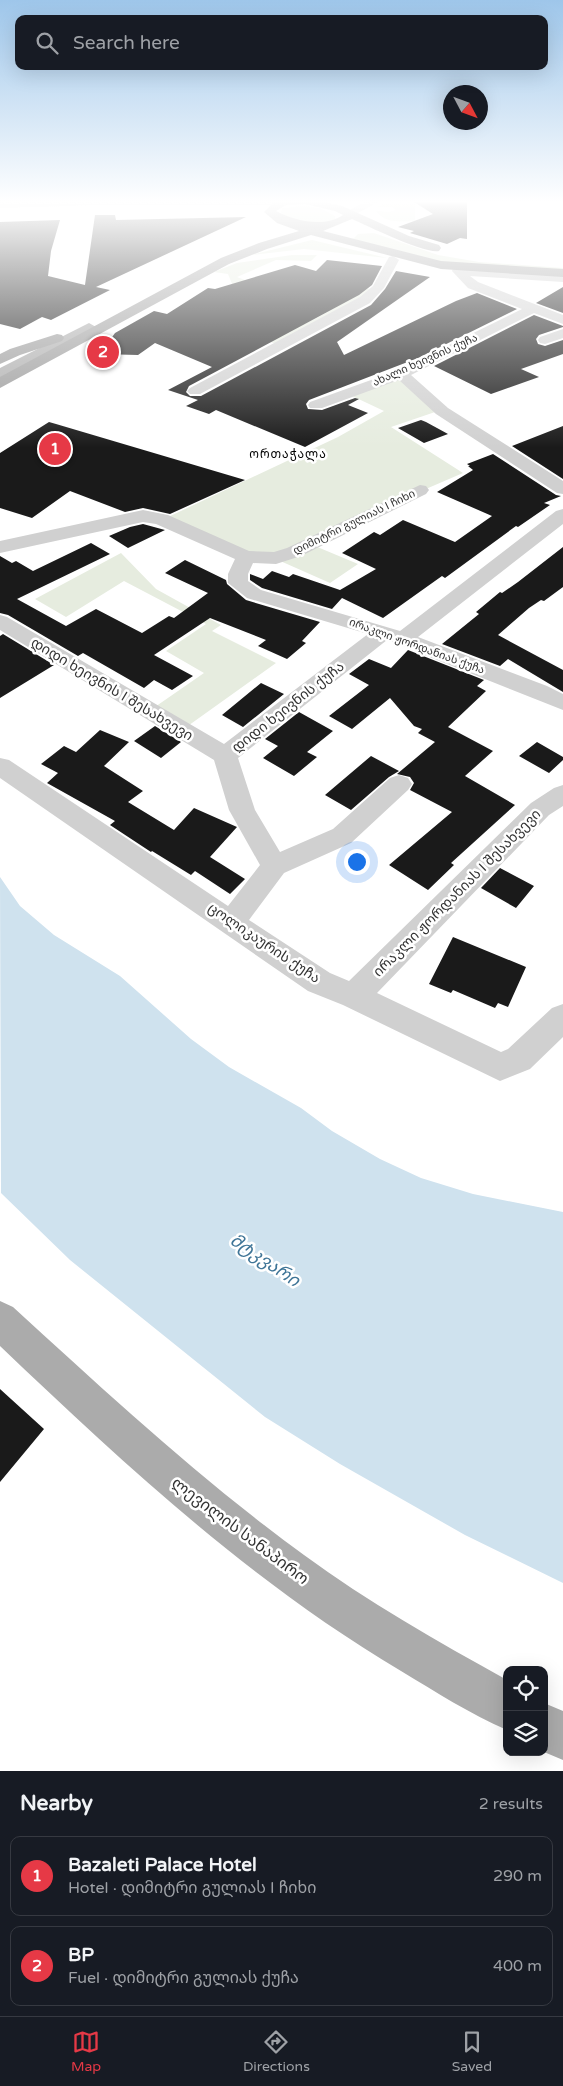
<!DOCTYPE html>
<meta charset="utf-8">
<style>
body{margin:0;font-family:"Varela Round","Noto Sans Georgian",sans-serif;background:#242831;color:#f1f3f6}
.controls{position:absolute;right:15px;bottom:15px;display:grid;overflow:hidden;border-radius:10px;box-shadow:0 5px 20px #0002}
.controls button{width:45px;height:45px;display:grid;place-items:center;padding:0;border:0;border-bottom:1px solid #363941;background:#171b24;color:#f1f3f6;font:25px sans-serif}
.compass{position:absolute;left:443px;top:85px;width:45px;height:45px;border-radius:50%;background:#171b24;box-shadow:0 5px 20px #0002;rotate:131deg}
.you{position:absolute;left:356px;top:861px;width:18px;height:18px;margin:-12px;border:4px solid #fff;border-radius:50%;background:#1a73e8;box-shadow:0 0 0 8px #1a73e833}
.badge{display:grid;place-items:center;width:32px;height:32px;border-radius:50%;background:#e63946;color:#fff;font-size:16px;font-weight:700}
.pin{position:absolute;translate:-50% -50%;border:2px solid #fff;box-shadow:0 1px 5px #0006}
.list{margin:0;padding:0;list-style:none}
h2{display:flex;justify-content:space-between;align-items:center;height:65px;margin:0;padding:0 20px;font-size:21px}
h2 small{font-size:16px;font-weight:400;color:#9ea1a6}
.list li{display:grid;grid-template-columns:32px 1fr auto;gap:15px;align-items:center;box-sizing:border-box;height:80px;margin:0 10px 10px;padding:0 10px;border:1px solid #363941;border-radius:10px}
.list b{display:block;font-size:19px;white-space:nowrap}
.list p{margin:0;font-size:16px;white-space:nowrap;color:#9ea1a6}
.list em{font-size:16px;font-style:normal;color:#9ea1a6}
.icon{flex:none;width:28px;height:28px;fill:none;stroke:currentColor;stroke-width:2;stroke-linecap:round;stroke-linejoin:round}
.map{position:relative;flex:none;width:563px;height:1771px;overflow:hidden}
.search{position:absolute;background:#171b24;box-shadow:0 5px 20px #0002;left:15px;right:15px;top:15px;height:55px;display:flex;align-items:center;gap:12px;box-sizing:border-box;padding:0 18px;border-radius:10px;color:#9ea1a6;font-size:19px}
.sheet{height:245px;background:#171b24}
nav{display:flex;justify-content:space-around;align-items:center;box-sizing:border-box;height:70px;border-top:1px solid #363941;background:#171b24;font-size:14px;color:#9ea1a6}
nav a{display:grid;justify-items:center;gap:2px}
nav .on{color:#e63946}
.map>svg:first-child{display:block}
.green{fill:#e6ecdf}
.water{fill:#cfe2ee}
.building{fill:#1a1a1a}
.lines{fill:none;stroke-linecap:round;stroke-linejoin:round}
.minor{fill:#d0d0d0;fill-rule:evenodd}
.major{fill:#ababab;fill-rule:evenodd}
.highway{fill:#9a9a9a;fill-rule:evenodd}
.labels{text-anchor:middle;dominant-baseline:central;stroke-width:5;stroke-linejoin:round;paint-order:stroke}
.far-street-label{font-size:11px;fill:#333;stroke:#fff}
.far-neighbourhood-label{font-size:12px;letter-spacing:1px;fill:#000;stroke:#fff}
.street-label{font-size:14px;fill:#333;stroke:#fff}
.near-street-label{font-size:16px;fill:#333;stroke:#fff}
.near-water-label{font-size:18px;font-style:italic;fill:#3f7597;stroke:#fff}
</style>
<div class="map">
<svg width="563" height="1771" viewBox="0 0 563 1771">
<rect width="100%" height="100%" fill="#fff"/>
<path class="green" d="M388,200H405L415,205V221C400,221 386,224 376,211L389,212L396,210L392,207H378Z
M303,206L320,208L335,216V219C320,228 295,222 281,213L282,208Z
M374,233L438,255L479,262L563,268V270L440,262L353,239L358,234Z
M312,240L387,258L304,249L251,255Z
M292,255H317L311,261L276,260L237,277L277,292L237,296L228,274L214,272L237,263Z
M359,288L375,289L277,344L267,341C298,326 334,314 359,288Z
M399,378L438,411L391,427L463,473L275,554H248L166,518L338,437L384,411L350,395Z
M315,546L358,564L330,583L278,560Z
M121,553L156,589L221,625L212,631L276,663L185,728L152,709L204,673L166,651L206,624L124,581L66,617L35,599Z"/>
<path class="water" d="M0,877L20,906L54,935L120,976L191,1039L229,1067L301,1108L332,1131L380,1159L421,1178L473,1194L563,1212V1583L465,1535L340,1464L265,1417L70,1260L1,1193Z"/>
<path class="building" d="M411,200H467V239L460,238L447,244L410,233L414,231L398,227L433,214Z
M95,215H115L116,220L246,217L96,287L110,290L51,320L42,317L20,329L0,324V222L60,220L51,251L48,276L85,285Z
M327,260L382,266L372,285L359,295L189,386L186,392L190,396H201L371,305L385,289L396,271L430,277L337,342L344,355L456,301L477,293L517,309L418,358L309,400L306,404L308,409L322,410L355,398L359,399L348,405L368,413L305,447L216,410L209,414L186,406L198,400L168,390L212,367L155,343L138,355L100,354L115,333L154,311L167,314L208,288L215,289L295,265L316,271Z
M563,287V313L536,303Z
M534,315L563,326V327L539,335L536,339L538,344L545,346L563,340V354L521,369L539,377L491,394L434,366Z
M421,420L426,422L448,434L424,443L398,428Z
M49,422L56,424L245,480L170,514L143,508L125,512L70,491L32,518L0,508V453Z
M563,426V479L512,446Z
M493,454L556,495L561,496L544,503L550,505L518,527L516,526L445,578L442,576L383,618L342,598L332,609L262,588L250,580V574L263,579L272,571L289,577L293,574L340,590L376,569L342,553L374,532L380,535L403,520L455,542L492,516L437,492L473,470L468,466H470L467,464Z
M143,524L165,530L128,548L109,536L130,527Z
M91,543L110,554L17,599L66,626L96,609L142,633L169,616L174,618L208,593L165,573L185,560L226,580L227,584L246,600L320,622L302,641L306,643L287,659L258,646L266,640L210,618L154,655L193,676L172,690L154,680L144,688L83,653L78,656L8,615L0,613V556L12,563L16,561L33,571Z
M563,547V587L544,601L541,600L529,608L498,635L563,670V692L508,659L500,666L442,644L479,614L476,612L500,592L502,593L518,582Z
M3,634L54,665L0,698V636Z
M408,650L484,680L477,686L486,691L448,727L493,751L465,776L515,805L451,863L454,865L428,890L389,865L452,812L410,790L414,783L410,777L397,774L435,742L418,733L422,729L414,726L390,698L352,729L329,716L369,685L349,674L369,659L391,668Z
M261,683L284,694L243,727L222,715Z
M299,712L333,731L307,752L317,757L294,776L263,758L278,746L265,739Z
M155,726L181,742L161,758L134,741Z
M100,730L129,742L104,766L143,791L128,802L174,830L194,808L237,827L210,857L245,879L230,894L195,871L191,875L152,851L151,852L110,825L115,821L47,783L58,773L41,764L64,746L76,752Z
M537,742L563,757V760L549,773L519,756Z
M371,756L399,771L389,777L351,810L325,795Z
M500,868L534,886L516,908L481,888Z
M453,937L526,967L508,1007L498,1003L495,1008L453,990L451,993L429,984Z
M0,1389L44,1429L0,1482Z"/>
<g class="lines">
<path class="minor" d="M53,200H292L293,202L288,205H98L0,208V202Z
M368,200H382L354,215L350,216L344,213Z
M393,256L399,260L384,288L370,303L200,394H190L187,391L190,388L360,297L373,286L389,257Z
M459,263L463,264L465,268L563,274V282L470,276L478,282L563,315V324L534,313L411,375L448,408L563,481V494L557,493L436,414L399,380L322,408H310L308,405L310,402L396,371L522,309L468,288L452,271L455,264Z
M563,329V338L545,344L540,343L538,340L540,337Z
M420,485L426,486L429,490L426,494L301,556L276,564L253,563L248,574V581L261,590L400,631L556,511L563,509V524L418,637L547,686L563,694V710L387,640L238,758L255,810L280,852L333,829L390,778L399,775L408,778L412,784L408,790L351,843L284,873L249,920L330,973L349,981L531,803L554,788L563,785V806L549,815L377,993L501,1052L508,1049L552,1008L563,1004V1037L530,1069L500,1081L343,1005L308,991L0,778V758L9,760L228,906L260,865L229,810L214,760L0,630V615L7,617L224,744L368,634L247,598L228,583V574L235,559L156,524L143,522L0,553V541L143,510L168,515L249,551L274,552L287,548Z"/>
<path class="major" d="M89,323L96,327L94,330L0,378V368Z
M0,1301L13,1307C107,1393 201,1480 304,1555C368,1602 437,1641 507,1680V1730C470,1714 436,1692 401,1671C250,1581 127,1467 0,1346Z
M544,1703L563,1711V1760L544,1752Z"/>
<path class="highway" d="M282,200H316L342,206L409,236L439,245L441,248L439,251C424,254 368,226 352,219L323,231L441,261L563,269V277L441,269L311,235L267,249L229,264L0,388V377L221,258L259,243L299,231L277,223L264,212L273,203ZM305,204L335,211L343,215C324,228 295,221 276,211L286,205Z
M57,334L62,335L64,338L62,341L20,355L0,364V354L10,349Z"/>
</g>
<linearGradient id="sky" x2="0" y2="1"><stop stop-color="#9ec6ea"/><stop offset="0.45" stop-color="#fff"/><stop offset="1" stop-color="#fff" stop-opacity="0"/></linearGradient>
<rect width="563" height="448" fill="url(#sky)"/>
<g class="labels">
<g class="far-street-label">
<text transform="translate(425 360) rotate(-24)">ახალი ხეივნის ქუჩა</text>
<text transform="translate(354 522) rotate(-26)">დიმიტრი გულიას I ჩიხი</text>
<text transform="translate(417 646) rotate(20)">ირაკლი ჟორდანიას ქუჩა</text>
</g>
<g class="far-neighbourhood-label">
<text x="288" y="454">ორთაჭალა</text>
</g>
<g class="street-label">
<text transform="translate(112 689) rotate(31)">დიდი ხეივნის I შესახვევი</text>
<text transform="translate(288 707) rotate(-38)">დიდი ხეივნის ქუჩა</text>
<text transform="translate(457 893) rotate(-45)">ირაკლი ჟორდანიას I შესახვევი</text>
<text transform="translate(264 943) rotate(34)">ცოლიკაურის ქუჩა</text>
</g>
<g class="near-street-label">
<text transform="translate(240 1531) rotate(37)">ლევილის სანაპირო</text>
</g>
<g class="near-water-label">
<text transform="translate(265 1260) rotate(34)">მტკვარი</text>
</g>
</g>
</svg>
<div class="controls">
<button><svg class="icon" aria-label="locate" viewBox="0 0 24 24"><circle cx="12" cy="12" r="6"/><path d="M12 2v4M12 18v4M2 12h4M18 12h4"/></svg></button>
<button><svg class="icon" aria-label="layers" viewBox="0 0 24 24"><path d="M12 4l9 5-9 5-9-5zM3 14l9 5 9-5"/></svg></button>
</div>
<svg class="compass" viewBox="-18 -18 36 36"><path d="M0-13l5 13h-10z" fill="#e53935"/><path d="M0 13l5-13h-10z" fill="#9ea1a6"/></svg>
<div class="you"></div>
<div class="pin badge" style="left:55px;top:449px">1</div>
<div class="pin badge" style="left:103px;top:352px">2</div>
<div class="search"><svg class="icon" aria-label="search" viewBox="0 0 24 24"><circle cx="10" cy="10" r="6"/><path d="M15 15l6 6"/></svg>Search here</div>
</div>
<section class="sheet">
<h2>Nearby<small>2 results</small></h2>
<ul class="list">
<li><span class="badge">1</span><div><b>Bazaleti Palace Hotel</b><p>Hotel · დიმიტრი გულიას I ჩიხი</p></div><em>290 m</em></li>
<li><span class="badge">2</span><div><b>BP</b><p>Fuel · დიმიტრი გულიას ქუჩა</p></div><em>400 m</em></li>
</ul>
</section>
<nav>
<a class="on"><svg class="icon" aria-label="map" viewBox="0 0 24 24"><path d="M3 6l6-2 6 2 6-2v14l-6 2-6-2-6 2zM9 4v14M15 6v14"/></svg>Map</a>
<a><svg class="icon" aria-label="directions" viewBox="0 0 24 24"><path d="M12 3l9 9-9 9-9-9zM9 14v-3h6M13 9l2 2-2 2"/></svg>Directions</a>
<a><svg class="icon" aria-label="saved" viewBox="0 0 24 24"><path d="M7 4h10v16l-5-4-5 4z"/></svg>Saved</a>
</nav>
